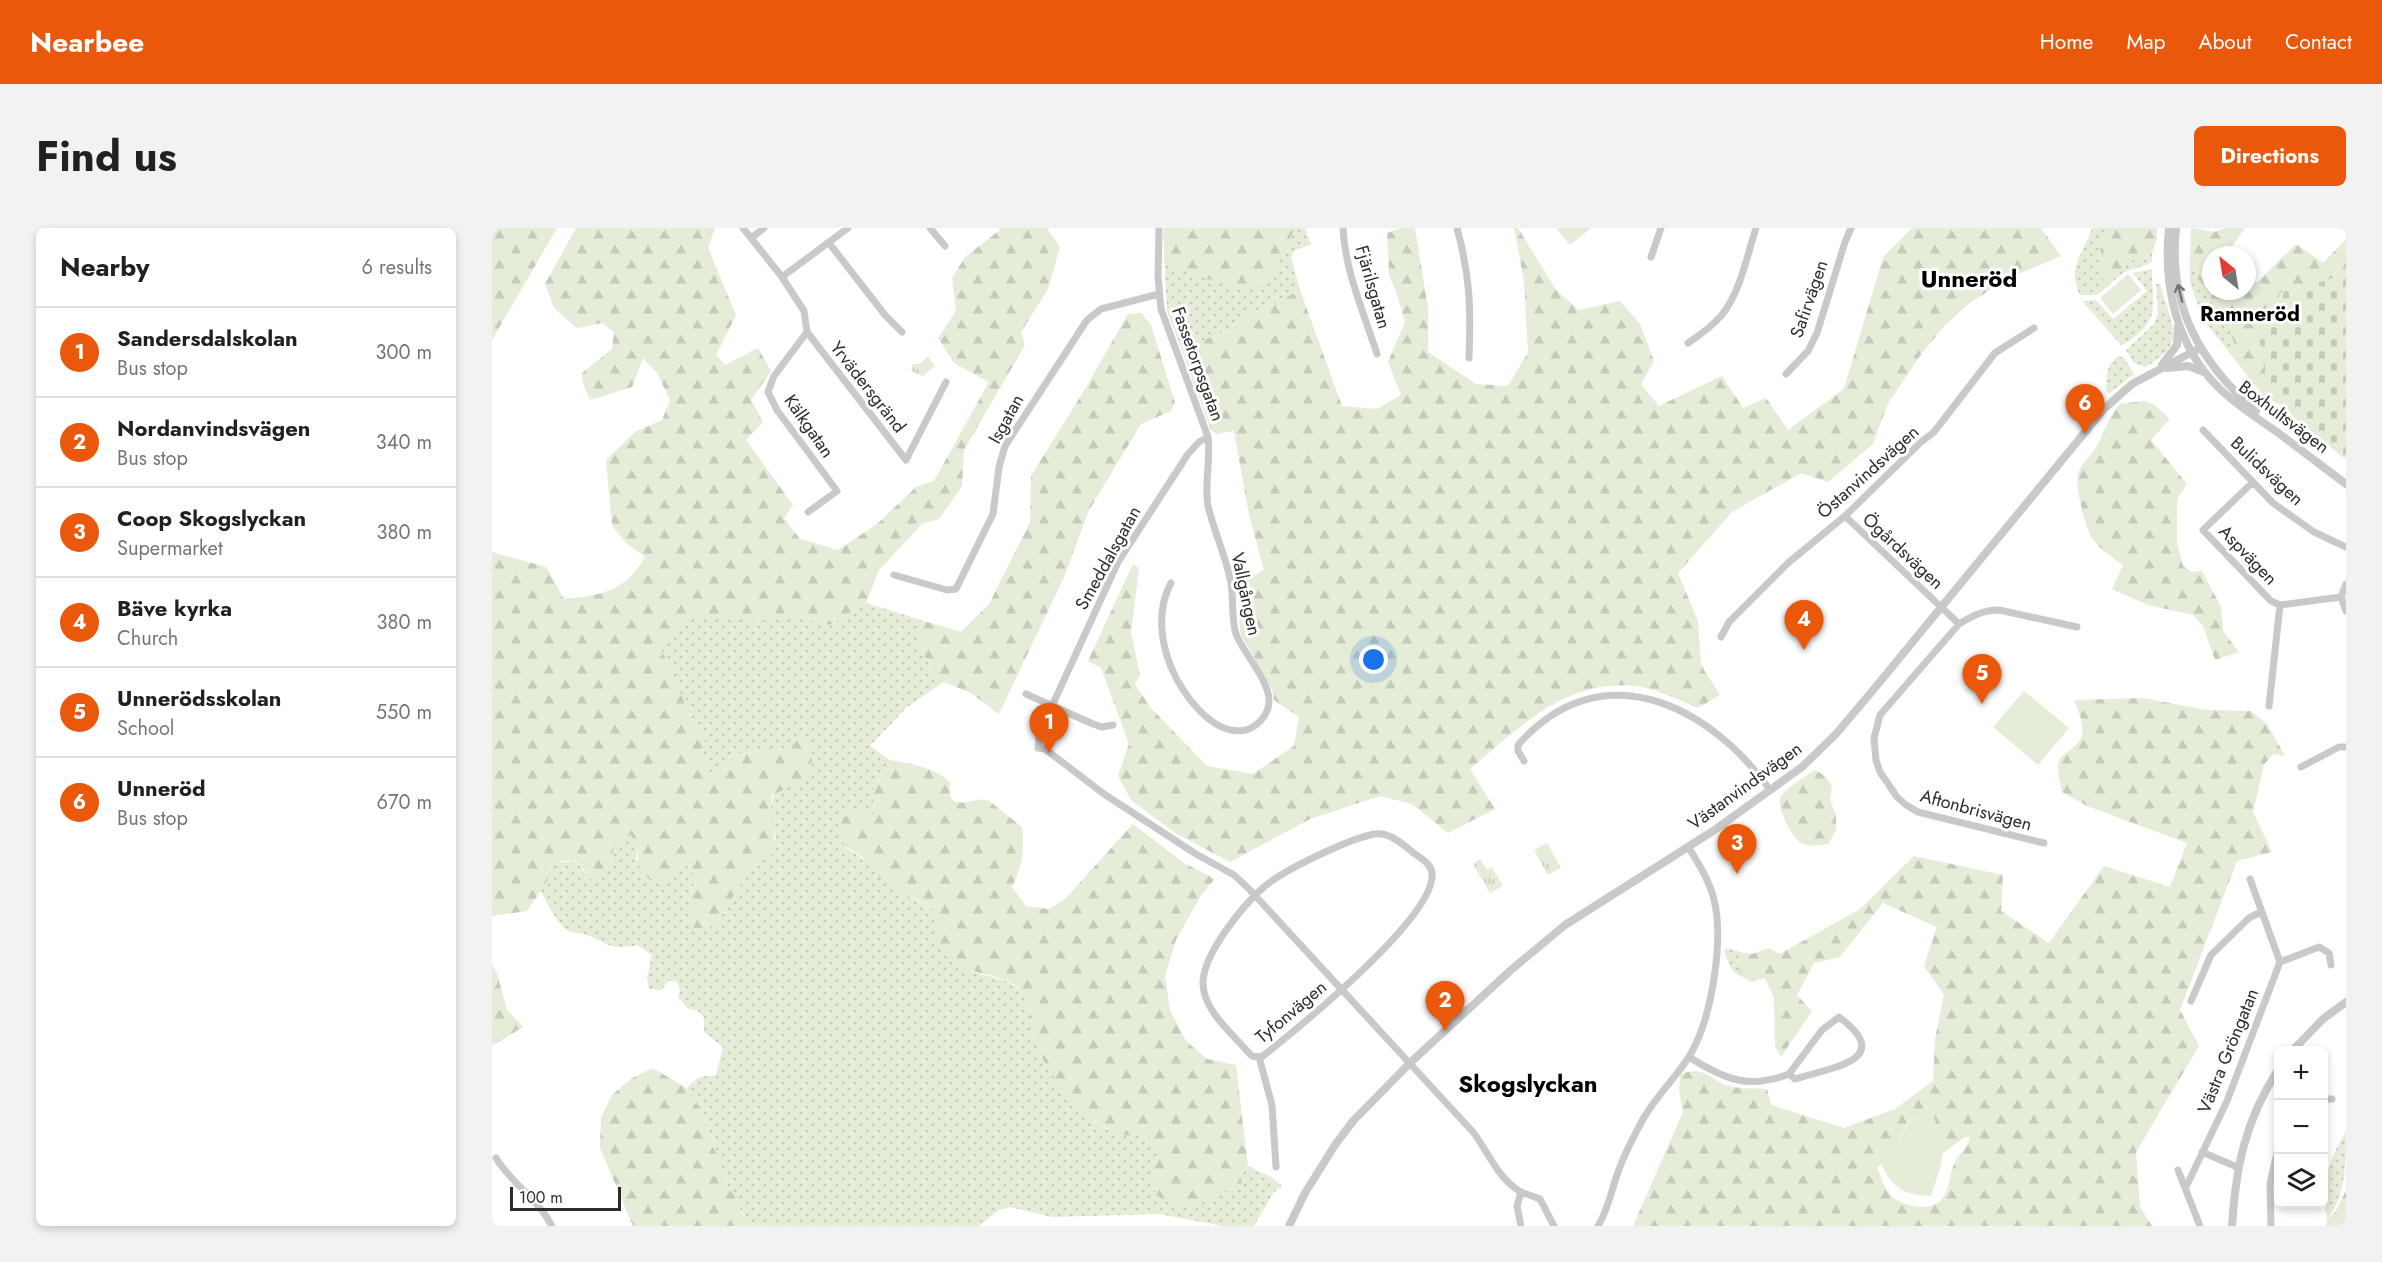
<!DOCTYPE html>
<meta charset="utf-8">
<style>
body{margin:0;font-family:Jost,sans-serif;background:#f2f2f2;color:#202124}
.controls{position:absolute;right:18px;bottom:18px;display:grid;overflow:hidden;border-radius:9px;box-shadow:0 3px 9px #0003}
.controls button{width:54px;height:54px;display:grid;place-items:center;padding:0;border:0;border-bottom:2px solid #e0e0e0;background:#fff;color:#202124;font:30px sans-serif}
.compass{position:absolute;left:1710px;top:18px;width:54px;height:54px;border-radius:50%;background:#fff;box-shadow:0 3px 9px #0003;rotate:330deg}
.scale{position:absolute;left:18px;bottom:15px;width:111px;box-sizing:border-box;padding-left:6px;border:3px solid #2c2c2c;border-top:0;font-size:16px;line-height:21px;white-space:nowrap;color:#2c2c2c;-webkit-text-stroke:4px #fff;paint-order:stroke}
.you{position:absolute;left:882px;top:432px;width:21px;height:21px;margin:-15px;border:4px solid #fff;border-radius:50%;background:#1a73e8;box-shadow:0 0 0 9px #1a73e833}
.badge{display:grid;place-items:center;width:39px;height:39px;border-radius:50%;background:#ea580c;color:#fff;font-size:20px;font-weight:700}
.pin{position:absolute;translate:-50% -50px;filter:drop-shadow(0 2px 3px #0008)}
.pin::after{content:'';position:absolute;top:32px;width:21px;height:18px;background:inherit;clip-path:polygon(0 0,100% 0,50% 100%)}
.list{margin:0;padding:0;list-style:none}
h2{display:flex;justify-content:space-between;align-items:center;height:78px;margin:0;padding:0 24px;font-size:26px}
h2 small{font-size:20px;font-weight:400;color:#757577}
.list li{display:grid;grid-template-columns:39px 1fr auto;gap:18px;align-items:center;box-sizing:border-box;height:90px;padding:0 24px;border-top:2px solid #e0e0e0}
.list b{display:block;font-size:22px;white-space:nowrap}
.list p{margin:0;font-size:20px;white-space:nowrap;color:#757577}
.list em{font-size:20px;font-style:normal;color:#757577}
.icon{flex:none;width:33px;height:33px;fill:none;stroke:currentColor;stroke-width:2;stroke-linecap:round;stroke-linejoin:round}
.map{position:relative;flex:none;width:1854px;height:998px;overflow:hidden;border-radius:9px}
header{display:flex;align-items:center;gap:36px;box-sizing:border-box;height:84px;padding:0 30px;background:#ea580c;color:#fff}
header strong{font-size:28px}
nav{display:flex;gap:33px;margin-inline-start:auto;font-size:21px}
.intro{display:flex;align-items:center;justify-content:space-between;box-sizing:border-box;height:144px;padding:0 36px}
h1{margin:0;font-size:42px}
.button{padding:15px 27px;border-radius:9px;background:#ea580c;color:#fff;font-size:21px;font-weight:700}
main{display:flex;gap:36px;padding:0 36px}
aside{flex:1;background:#fff;border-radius:9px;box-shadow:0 3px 9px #0003}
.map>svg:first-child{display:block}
.grass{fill:url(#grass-dots)}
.forest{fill:url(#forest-firs);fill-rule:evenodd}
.cemetery{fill:url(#cemetery-stones)}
.park{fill:url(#park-tufts)}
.pitch{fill:#e5ecd8}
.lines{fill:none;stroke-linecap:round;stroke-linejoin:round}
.minor{stroke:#c9c9c9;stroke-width:7}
.tertiary{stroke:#c9c9c9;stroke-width:8}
.oneway{stroke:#737373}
.labels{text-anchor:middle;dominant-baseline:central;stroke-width:6;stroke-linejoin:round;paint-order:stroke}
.street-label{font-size:18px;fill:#2c2c2c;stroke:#fff}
.quarter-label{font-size:21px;font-weight:bold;fill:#000;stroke:#fff}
.district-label{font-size:24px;font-weight:bold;fill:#000;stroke:#fff}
</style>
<header>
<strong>Nearbee</strong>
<nav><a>Home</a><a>Map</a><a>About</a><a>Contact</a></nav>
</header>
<div class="intro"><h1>Find us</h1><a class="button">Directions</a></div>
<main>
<aside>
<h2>Nearby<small>6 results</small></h2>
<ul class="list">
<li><span class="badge">1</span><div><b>Sandersdalskolan</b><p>Bus stop</p></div><em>300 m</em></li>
<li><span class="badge">2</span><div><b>Nordanvindsvägen</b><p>Bus stop</p></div><em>340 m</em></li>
<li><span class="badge">3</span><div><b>Coop Skogslyckan</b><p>Supermarket</p></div><em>380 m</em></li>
<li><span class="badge">4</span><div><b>Bäve kyrka</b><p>Church</p></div><em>380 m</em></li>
<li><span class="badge">5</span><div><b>Unnerödsskolan</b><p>School</p></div><em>550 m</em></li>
<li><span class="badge">6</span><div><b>Unneröd</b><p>Bus stop</p></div><em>670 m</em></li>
</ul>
</aside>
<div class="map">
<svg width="1854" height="998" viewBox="0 0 1854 998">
<defs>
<pattern id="grass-dots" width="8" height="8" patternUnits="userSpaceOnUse" patternTransform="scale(1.5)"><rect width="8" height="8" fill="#e5ecd8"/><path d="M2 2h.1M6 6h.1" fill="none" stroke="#c5cbba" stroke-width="1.8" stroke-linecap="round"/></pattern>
<pattern id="forest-firs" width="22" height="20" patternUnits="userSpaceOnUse" patternTransform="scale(1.5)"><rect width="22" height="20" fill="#e5ecd8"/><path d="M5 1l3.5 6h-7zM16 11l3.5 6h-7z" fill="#c5cbba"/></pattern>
<pattern id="cemetery-stones" width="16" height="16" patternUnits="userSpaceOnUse" patternTransform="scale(1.5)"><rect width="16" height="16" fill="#e5ecd8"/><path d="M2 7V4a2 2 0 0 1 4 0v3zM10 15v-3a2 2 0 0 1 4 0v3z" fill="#c5cbba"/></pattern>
<pattern id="park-tufts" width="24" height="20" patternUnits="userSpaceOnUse" patternTransform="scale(1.5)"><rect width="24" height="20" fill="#e5ecd8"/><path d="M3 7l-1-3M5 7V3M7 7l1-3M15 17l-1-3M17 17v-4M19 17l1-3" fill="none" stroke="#c5cbba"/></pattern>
</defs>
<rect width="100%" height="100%" fill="#fff"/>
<path class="grass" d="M803,0H813L819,17L803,22L799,30L808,62L776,79L748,90L736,103L689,120L675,83L671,7L674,28L685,41L704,46L794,16Z
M1600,0H1615L1608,21L1612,29L1607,44L1621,51L1635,34L1660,25V33L1657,36L1632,44L1605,67H1588C1574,38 1592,26 1600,0Z
M1698,30L1716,70L1735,91L1742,115L1743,132L1710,90L1698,54Z
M1660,41C1659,70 1669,87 1645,107C1640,111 1635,115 1629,117L1590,73L1604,72L1621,91L1655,63L1641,45Z
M1664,56H1668C1678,95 1698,115 1653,139L1641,134L1634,122L1662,96L1666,85Z
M1626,128L1632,130L1642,146L1618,165L1614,162C1615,146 1613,140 1626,128Z
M374,375L429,392L425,421L437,434L439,444L452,454L415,479L378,518L398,532L379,565L383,577L381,586L373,587L354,620L378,635L387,649L414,667L441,680L446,693V710C453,717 469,739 477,742C496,751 509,746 528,762C540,773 537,790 540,805C544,826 591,887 610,898C626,908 641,906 658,909C667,920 667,926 662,939L711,974L728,964L751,960L748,947L756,938L779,949L790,958L782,964L762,998H731L667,986L560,989L518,979L507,982L487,998H263L248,982L243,968L234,957L233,948L227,940V929L221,920L220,908L213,898L212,886L194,860L207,849L224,847L231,819L212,804V790L206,783L195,780L186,769L188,761L184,753H176L169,762L157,761L155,750L160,727L145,717C115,723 116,714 92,706C84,704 76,705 70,698C61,688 55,674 48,662L54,655L62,634C79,635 84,627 93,646L118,636L123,615L139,607L147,617L144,631L170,653L181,643L193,636L205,649L199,664L225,695L259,639L274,632L284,611C262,545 313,563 320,520L309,510L293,521L243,526L219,545L211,533L213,504L199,490L167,416L197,388H225L266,393L304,388L338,397Z
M1235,720L1252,725L1244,736L1251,749C1239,746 1236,733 1232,723Z
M1854,904C1854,937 1854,967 1835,992C1829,957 1835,934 1854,904Z"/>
<path class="forest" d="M0,0H65L0,112Z
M84,0H223L216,20L244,87L224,127L233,137L266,120L279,143L259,172L271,194L254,212L301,277L292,290L308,311L346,322L385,296L424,259L442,253L497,154L462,135L446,110L464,83L460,50L473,29L508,2L507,0H555L568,19L556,61L529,104L533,117L472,222L470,258L447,291L430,296L387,342L374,375L338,397L304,388L266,394L225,388H197L167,416L199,490L213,504L211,533L219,545L243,526L293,521L309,510L320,520L319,542L308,554L280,567L278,582L284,621L274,632L259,639L225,695L215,701L202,700C193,681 198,668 205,649L193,636L181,643L170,653C147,653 144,636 147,617L139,607L123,615L118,636L100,652C94,647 89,635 83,633C78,631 68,634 62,634L54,655L35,683L0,688V324L54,339L72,371C110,367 133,364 153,329L134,315L120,298L114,232L143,204L170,192L178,172L165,145L151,130L140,159L98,172L91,155L90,145L120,121L122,104L110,95L85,100L63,81L53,56Z
M672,0H803L777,53L769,57L745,60L685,41L674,28L671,7Z
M909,0H923L936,80V124L984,156L1016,158L1036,124L1032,53L1022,0H1026L1064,62L1087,82L1128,73L1148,96L1162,133L1149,156L1167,178L1230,148L1251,180L1274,170L1296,202L1352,161L1391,29L1420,0H1549L1569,28L1519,49L1479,74L1452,98L1430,125L1395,177L1381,216L1336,254L1309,245L1240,284L1186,345L1206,393L1209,437L1228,467L1206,480C1187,472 1166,461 1145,458C1074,450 1028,499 978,541L1003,581L956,605L920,576L888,568L818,591L738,634L683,605L639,572L626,548L637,516L609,440L596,433L641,336L647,340L639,405L648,447L643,456L658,479L715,538L761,546L802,518L807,489L782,472L780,461L748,404L746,357L772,342L757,287L742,203L724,206L718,200L689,120L736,103L748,90L776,79L808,62L850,178L885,181L909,167L896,134L913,94L904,63L897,47L895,5Z
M1615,0H1665V11L1660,25L1635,34L1621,51L1611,52L1607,44L1612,29L1608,22Z
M1699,0L1722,4L1734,0H1753L1734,27H1719V63H1755V47L1764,55L1804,16L1831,35L1854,11V47L1789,64L1776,162L1791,178L1773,170L1743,132L1742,115L1735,92L1716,70L1698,30Z
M649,85L659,97L683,174L679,183L649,196L597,282L572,349L507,486L479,465L452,454L439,444L437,433L424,421L429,392L469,404L497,376L538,294L539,248L590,166L636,86Z
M1652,173L1661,176L1678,191L1659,212L1695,256L1685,271V315L1691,338L1700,344L1710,343L1729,379L1731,403L1747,424L1723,432L1711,398L1701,387L1656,377L1620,361L1631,337C1622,330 1610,323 1602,313C1594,304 1581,254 1587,243C1591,234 1600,226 1606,216C1615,200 1614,192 1628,176Z
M1651,470L1714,482L1759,483L1775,496L1793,528L1781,526L1772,537L1761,584L1780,624L1745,633L1688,782L1707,818L1644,924L1648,979L1660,998H1141L1191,884L1187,862L1188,847C1213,835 1220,856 1241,859C1252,861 1264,860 1275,861L1279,877L1352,900L1403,881L1441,853L1443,811L1452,767L1432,738L1445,699L1391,675L1348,729L1322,735L1305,767L1320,783L1289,829L1283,818L1282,770L1273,750L1258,754L1251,749L1244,736L1252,725L1260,726L1277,720L1288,726L1368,681L1422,628L1511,647L1509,683L1557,715L1612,638L1678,659L1695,615L1595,578L1570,564C1569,556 1565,544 1566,536C1568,527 1576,524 1582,519C1598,507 1588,487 1582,472ZM1436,880L1447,902L1453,906L1450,926L1473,909H1478C1475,923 1467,924 1462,936C1457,948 1458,965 1447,974C1434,984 1407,978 1397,965C1391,959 1389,947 1385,940L1403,923L1415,895L1431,888Z
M398,532C421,536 441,539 458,554C454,590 480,566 497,573L530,599C533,624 530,637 520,659L534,678L557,681L573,671L641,596L692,635L723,651L709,667L684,712L673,747L678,782L694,813L715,831L744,837L756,938L748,947L751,960L728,964L711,974L689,977L665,968L658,953C663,934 671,927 658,909C649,907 635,909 627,906C592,893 552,843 541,809C536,794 541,779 531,765C511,739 468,752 451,724C444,713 446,694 441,680C424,670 404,664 388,650C384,646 381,639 377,635C359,617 347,624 346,593L354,582H366L373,587L381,586L383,577L379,565Z
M1323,542L1333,548L1340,558L1338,572L1344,587V602L1336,616C1326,617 1316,620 1308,614C1300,609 1283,577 1289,568C1296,558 1313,549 1323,542Z
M0,737L5,745L15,782L31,799L0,818Z
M161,840L194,860L205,875L212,887L213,898L220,908L221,920L227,929V940L233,948L234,957L243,968L248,983L263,998H141L108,920L109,890L120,867L140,850Z
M1854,962V998H1834L1835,992L1844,983Z"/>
<path class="cemetery" d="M1854,47V229L1852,230L1807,194L1776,163L1767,107L1789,64Z"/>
<path class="park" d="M436,129L443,138L431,148L419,143L421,136H427Z
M1055,615L1069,640L1056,647L1042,622Z
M988,631L995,642L1000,639L1011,658L998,665L981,636Z"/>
<path class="pitch" d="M1064,0H1099L1078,17Z
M1636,46L1649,62L1621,86L1608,70Z
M1532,463L1577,500L1546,537L1501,499Z
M1440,879L1443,881C1440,893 1445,898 1453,906L1449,937L1439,968C1412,967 1399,960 1389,934L1403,923L1416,895L1431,888L1436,880Z"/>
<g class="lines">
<path class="minor" d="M251,0L290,49L312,83L315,104L282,148L276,164L285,182L345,263L316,284
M438,0L453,18
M667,0L666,49L669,81L716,209C719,232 712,255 716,278C722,304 735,330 739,356C742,372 739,391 744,406C752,427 783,457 776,480C773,490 764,499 754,502C720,509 690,465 679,439C668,412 665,381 679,355
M851,0C853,43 872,85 885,126
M965,0C978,48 979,80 977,130
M259,10L272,0
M337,15L393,87L410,104
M1159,29L1169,0
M290,49L356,0
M315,104L414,232L454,154
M1196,115C1208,107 1219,99 1229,88C1248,65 1255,28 1264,0
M1294,146L1316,123L1325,105L1353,14L1359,0
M1711,202L1781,275L1822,304L1854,319
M716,209L707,214L696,226L626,334L560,478L547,509L546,520L553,521L612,566L704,626L742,647L757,661L981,904C997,925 1006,951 1029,964L1025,978L1029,998
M1761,254L1711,302L1779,373L1788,377L1849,369
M1353,288L1467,396
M402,347L455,362L464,361L501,286L507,239L513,218L595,92L609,81L667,66
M1854,356L1849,369L1854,383
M1229,409L1237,394L1296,335L1353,288L1429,214L1442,204L1503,125L1542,100
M534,466L601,496L610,499L621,497
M1777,478L1788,377
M1032,533L1026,523V517C1108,423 1217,476 1278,562
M1809,539L1847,519H1854
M1552,615L1426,584L1414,577L1405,569L1388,544L1384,532L1382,510L1388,487L1467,396C1480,388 1491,382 1507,382L1585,399
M1788,734L1827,719L1837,725L1839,737
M1699,773L1719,727L1757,690L1769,684
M767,829L771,828C805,801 945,688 940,645C939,636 930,631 923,626C912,617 898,604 883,606C858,610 792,642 773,658C751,677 710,727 711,756C712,783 739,804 755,823L760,828L767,829L780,877L784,939
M1197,829C1232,851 1257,862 1297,846L1303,851C1336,840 1406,833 1347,789L1330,802L1297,846
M1832,871H1840
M1710,924L1745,939
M4,930C20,956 46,971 60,998
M1686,942L1708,998
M1694,959L1735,873L1788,734L1758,651
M1029,964L1048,971L1062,998
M1106,998C1116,982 1119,964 1125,947C1131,928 1141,910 1150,893C1163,869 1184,850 1198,827C1220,790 1233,709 1221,668C1216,650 1206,634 1196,619
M1779,998L1778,956L1786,920"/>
<path class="tertiary" d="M1677,0C1671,57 1684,118 1727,160C1744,177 1765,190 1785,204C1808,221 1831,239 1854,256
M1684,0C1676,77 1707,134 1764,183
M1670,137L1685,117L1686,98
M1675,140L1696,138L1712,144
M1801,822L1831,791L1854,774
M797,998L813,965L843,917L861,893L919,834L1019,742L1073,697L1221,603L1310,539L1344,506L1382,461L1612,181L1640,156L1708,120
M1740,998C1744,938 1753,893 1786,842"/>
</g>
<defs><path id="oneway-shaft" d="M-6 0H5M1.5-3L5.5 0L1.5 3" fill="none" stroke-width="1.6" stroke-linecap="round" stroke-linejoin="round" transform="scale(1.5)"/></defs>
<use class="oneway" href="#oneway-shaft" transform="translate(1688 65) rotate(-104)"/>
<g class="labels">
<g class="street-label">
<text transform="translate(881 59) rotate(74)">Fjärilsgatan</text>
<text transform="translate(1317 71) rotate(-71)">Safirvägen</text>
<text transform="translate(706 136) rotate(70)">Fassetorpsgatan</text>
<text transform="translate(376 159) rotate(52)">Yrvädersgränd</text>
<text transform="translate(1792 189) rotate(37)">Boxhultsvägen</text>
<text transform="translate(514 191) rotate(-61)">Isgatan</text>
<text transform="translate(317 198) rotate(55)">Kälkgatan</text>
<text transform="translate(1775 243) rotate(43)">Bulidsvägen</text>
<text transform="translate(1376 244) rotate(-42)">Östanvindsvägen</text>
<text transform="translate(1411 323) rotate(43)">Ögårdsvägen</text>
<text transform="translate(1756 327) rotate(46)">Aspvägen</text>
<text transform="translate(616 330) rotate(-61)">Smeddalsgatan</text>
<text transform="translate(754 366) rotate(78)">Vallgången</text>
<text transform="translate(1253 558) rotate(-36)">Västanvindsvägen</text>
<text transform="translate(1484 582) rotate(15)">Aftonbrisvägen</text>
<text transform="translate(799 784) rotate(-40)">Tyfonvägen</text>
<text transform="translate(1736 823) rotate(-68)">Västra Gröngatan</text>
</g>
<g class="quarter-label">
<text x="1758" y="86">Ramneröd</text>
</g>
<g class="district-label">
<text x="1477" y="50">Unneröd</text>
<text x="1036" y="855">Skogslyckan</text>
</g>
</g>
</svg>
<div class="controls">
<button>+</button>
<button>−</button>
<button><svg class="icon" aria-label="layers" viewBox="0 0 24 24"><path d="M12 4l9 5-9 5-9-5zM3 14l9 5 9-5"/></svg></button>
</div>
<svg class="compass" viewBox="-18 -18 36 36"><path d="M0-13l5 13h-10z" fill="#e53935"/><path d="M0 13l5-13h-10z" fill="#757577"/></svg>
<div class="scale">100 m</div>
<div class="you"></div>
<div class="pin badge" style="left:557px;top:525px">1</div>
<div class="pin badge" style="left:953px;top:803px">2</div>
<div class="pin badge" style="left:1245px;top:646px">3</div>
<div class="pin badge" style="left:1312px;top:422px">4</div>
<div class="pin badge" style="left:1490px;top:476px">5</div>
<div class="pin badge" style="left:1593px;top:206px">6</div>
</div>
</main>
